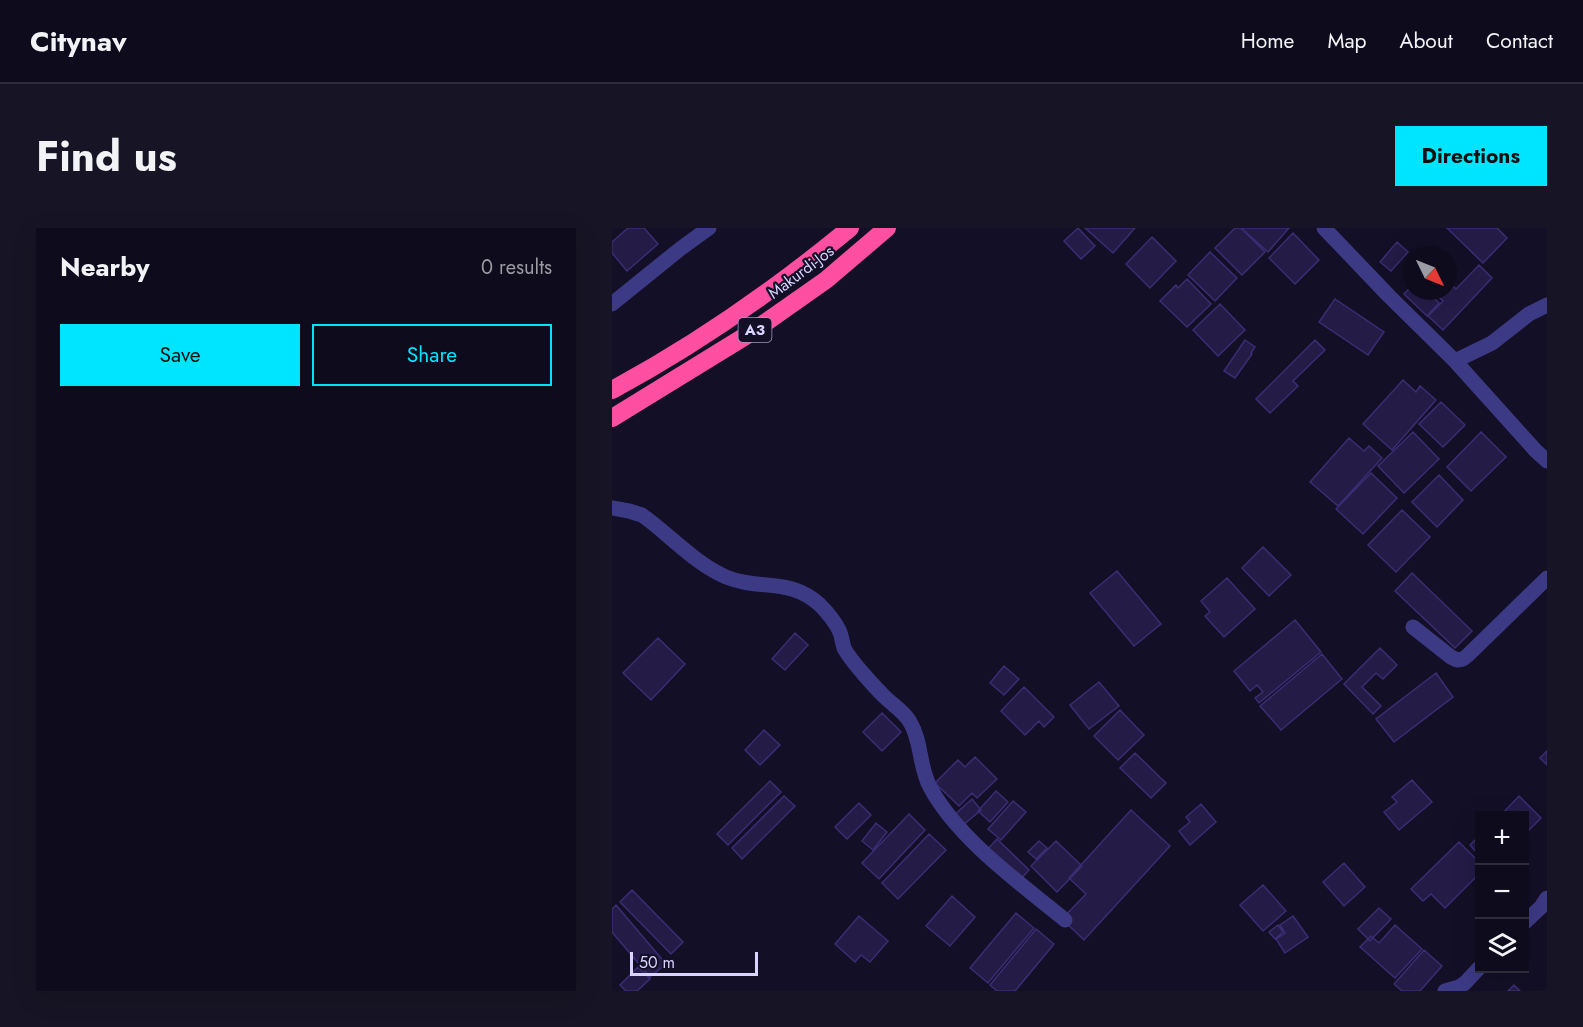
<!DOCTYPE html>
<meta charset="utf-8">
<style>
body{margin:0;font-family:Jost,sans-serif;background:#171425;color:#f1f3f6}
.controls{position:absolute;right:18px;bottom:18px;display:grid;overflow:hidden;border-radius:0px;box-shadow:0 6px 24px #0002}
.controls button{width:54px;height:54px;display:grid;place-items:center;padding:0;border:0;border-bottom:2px solid #2e2b3b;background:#0e0b1c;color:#f1f3f6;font:30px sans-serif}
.compass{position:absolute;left:791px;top:18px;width:54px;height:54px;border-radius:50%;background:#0e0b1c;box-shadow:0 6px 24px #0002;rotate:133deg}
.scale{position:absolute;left:18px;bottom:15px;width:128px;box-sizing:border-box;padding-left:6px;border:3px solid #d9d4ff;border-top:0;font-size:16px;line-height:21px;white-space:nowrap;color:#d9d4ff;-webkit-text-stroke:4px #130f26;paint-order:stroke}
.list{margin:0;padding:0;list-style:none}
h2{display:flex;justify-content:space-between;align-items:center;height:78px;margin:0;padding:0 24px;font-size:26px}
h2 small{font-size:20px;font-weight:400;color:#9b9ba3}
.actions{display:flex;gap:12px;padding:18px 24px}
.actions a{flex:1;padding:14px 0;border:2px solid #00e5ff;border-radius:0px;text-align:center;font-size:21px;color:#00e5ff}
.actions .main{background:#00e5ff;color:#111}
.icon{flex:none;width:33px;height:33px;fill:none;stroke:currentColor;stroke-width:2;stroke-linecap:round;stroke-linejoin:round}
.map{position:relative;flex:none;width:935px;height:763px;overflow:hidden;border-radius:0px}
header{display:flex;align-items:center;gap:36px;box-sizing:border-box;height:84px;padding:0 30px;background:#0e0b1c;border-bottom:2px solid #2e2b3b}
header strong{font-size:28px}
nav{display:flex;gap:33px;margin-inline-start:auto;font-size:21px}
.intro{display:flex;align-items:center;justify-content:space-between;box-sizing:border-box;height:144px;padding:0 36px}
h1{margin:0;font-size:42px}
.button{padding:15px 27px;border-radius:0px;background:#00e5ff;color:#111;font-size:21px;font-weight:700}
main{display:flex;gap:36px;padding:0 36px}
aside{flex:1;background:#0e0b1c;border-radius:0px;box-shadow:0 6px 24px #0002}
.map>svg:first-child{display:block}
.building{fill:#241b47;stroke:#3b2d73;stroke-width:1.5}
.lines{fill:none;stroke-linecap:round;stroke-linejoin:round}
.minor{stroke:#3d3a85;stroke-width:15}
.highway{stroke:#ff4fa3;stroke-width:18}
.labels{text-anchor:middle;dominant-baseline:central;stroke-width:4.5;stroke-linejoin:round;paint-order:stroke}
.shield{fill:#130f26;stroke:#9e99be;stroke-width:1.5}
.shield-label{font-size:15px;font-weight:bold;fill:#d9d4ff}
.street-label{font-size:16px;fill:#d9d4ff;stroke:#130f26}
</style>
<header>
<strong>Citynav</strong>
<nav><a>Home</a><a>Map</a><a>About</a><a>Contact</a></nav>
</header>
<div class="intro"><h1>Find us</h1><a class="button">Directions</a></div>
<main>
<aside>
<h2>Nearby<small>0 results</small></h2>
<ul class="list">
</ul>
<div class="actions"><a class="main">Save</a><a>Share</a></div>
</aside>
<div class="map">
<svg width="935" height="763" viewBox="0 0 935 763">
<rect width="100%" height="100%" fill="#130f26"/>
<path class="building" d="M16,0H32L46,16L15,43L0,25V14Z
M16,0H32L46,16L15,43L0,25V14Z
M466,0L483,18L469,31L452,13Z
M466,0L483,18L469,31L452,13Z
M473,0H523L501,25Z
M473,0H523L501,25Z
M623,0H629L653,24L630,47L603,20Z
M623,0H629L653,24L630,47L603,20Z
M629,0H677L656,24Z
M629,0H677L656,24Z
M835,0H885L895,10L871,35Z
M835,0H885L895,10L871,35Z
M681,5L707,32L683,56L657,30Z
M681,5L707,32L683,56L657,30Z
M540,9L564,33L538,60L514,36Z
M540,9L564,33L538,60L514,36Z
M785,14L796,24L779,43L768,34Z
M785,14L796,24L779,43L768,34Z
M598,24L625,50L603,73L576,47Z
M598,24L625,50L603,73L576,47Z
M867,37L880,50L831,102L816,88L831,73L820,63H836V53L844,61Z
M867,37L880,50L831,102L816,88L831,73L820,63H836V53L844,61Z
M575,51L599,76L575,99L548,73L564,57L566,60Z
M575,51L599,76L575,99L548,73L564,57L566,60Z
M800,58V63H815L827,75L815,88L792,66Z
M800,58V63H815L827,75L815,88L792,66Z
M723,71L772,104L756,127L707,94Z
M723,71L772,104L756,127L707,94Z
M608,76L633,102L606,128L581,102Z
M608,76L633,102L606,128L581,102Z
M633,112L643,119L639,125L640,126L623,150L612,143Z
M633,112L643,119L639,125L640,126L623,150L612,143Z
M703,112L713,122L681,153L686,158L658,185L644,171Z
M703,112L713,122L681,153L686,158L658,185L644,171Z
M791,152L804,164L808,158L824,172L780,222L751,196Z
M791,152L804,164L808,158L824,172L780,222L751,196Z
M829,174L853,197L831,219L807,196Z
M829,174L853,197L831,219L807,196Z
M801,204L827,231L792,265L766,238Z
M801,204L827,231L792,265L766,238Z
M869,204L894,229L859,263L835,239Z
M869,204L894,229L859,263L835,239Z
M737,210L752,223L757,218L770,230L726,278L698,254Z
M737,210L752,223L757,218L770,230L726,278L698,254Z
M759,245L785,270L751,306L724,281Z
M759,245L785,270L751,306L724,281Z
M827,247L851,272L825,299L800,274Z
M827,247L851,272L825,299L800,274Z
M790,282L818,309L784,344L756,317Z
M790,282L818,309L784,344L756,317Z
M651,319L679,347L657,368L630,340Z
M651,319L679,347L657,368L630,340Z
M505,343L549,396L522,418L478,365Z
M505,343L549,396L522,418L478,365Z
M800,345L860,403L843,420L783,363Z
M800,345L860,403L843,420L783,363Z
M615,350L643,381L612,409L593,388L598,384L589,373Z
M615,350L643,381L612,409L593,388L598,384L589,373Z
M683,392L709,424L647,475L643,470L651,464L645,457L638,463L622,443Z
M683,392L709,424L647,475L643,470L651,464L645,457L638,463L622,443Z
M183,405L196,417L173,442L160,431Z
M183,405L196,417L173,442L160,431Z
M46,410L73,436L39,472L11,445Z
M46,410L73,436L39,472L11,445Z
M768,420L785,437L771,451L764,445L750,459L769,478L761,486L732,456Z
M768,420L785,437L771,451L764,445L750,459L769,478L761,486L732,456Z
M710,426L730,451L669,502L648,478Z
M710,426L730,451L669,502L648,478Z
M392,438L407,451L392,467L378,455Z
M392,438L407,451L392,467L378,455Z
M824,445L841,469L782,514L764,491Z
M824,445L841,469L782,514L764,491Z
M487,454L507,478L477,501L458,477Z
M487,454L507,478L477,501L458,477Z
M412,459L442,489L432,499L427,493L413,507L389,483Z
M412,459L442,489L432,499L427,493L413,507L389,483Z
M508,482L532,507L506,532L482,508Z
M508,482L532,507L506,532L482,508Z
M270,485L289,504L270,523L251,504Z
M270,485L289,504L270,523L251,504Z
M152,502L168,517L148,537L133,522Z
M152,502L168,517L148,537L133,522Z
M935,523V537L928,530Z
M935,523V537L928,530Z
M523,525L554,555L539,570L508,540Z
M523,525L554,555L539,570L508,540Z
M363,529L385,551L365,570L360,565L347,578L323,555L346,532L353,539Z
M363,529L385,551L365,570L360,565L347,578L323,555L346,532L353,539Z
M800,552L820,574L787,602L772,584L785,574L780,569Z
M800,552L820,574L787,602L772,584L785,574L780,569Z
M158,553L169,564L116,617L105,606Z
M158,553L169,564L116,617L105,606Z
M384,563L396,574L378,594L366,583Z
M384,563L396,574L378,594L366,583Z
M172,568L183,578L130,631L120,620Z
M172,568L183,578L130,631L120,620Z
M907,568L929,590L912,607V588H888Z
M907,568L929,590L912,607V588H888Z
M360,571L369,582L349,599L340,589Z
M360,571L369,582L349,599L340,589Z
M401,573L414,584L389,612L376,601Z
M401,573L414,584L389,612L376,601Z
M247,575L259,587L235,611L223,599Z
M247,575L259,587L235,611L223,599Z
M589,576L604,594L578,617L567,603L578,594L574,589Z
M589,576L604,594L578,617L567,603L578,594L574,589Z
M519,582L558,618L472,712L450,691L474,666L457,650Z
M519,582L558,618L472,712L450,691L474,666L457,650Z
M297,586L313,602L267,651L250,635Z
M297,586L313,602L267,651L250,635Z
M264,595L275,604L261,622L250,613Z
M264,595L275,604L261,622L250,613Z
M317,606L334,622L286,671L270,655Z
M317,606L334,622L286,671L270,655Z
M867,608V627L858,617Z
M867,608V627L858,617Z
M385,611L417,642L405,655L373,624Z
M385,611L417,642L405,655L373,624Z
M427,613L435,620L424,631L416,624Z
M427,613L435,620L424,631L416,624Z
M444,613L470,638L445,664L419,638Z
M444,613L470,638L445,664L419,638Z
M847,614L867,634V646L833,680L819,666L811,673L799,661Z
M847,614L867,634V646L833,680L819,666L811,673L799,661Z
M732,635L753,659L732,678L711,654Z
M732,635L753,659L732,678L711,654Z
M651,657L674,683L651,703L628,677Z
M651,657L674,683L651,703L628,677Z
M20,662L71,714L59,726L8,674Z
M20,662L71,714L59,726L8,674Z
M340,668L363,689L338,718L314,698Z
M340,668L363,689L338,718L314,698Z
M4,677L54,736L38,749L0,704V681Z
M4,677L54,736L38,749L0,704V681Z
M767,680L779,691L758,713L746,701Z
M767,680L779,691L758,713L746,701Z
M404,685L422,700L376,755L358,740Z
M404,685L422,700L376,755L358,740Z
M247,688L276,713L258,734L249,727L243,734L223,716Z
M247,688L276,713L258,734L249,727L243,734L223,716Z
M681,688L696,709L673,725L664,711L673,705L668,697Z
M681,688L696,709L673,725L664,711L673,705L668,697Z
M666,697L671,704L663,711L657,704Z
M666,697L671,704L663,711L657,704Z
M783,697L810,721L783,750L748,719L759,708L767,715Z
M783,697L810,721L783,750L748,719L759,708L767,715Z
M424,701L442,716L403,763H385L378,757Z
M424,701L442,716L403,763H385L378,757Z
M812,722L830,738L808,763H790L782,756Z
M812,722L830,738L808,763H790L782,756Z
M26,739L38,751L25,763H14L8,757Z
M26,739L38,751L25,763H14L8,757Z
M902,757L908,763H896Z
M902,757L908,763H896Z"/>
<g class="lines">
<path class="minor" d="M712,0L777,68L843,133L924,223L935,233
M0,76L68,21L97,0
M843,133L880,115L917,86L935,77
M0,280L17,283L30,287C58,307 82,335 114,349C148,363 178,349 208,377C215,384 223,394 227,402C230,408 230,414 232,420C238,432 265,462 276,472C284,479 293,485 298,494C310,514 307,539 318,559C345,610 409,656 453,692
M801,399L839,429L845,432L851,431L856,427L935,350
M912,695L929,679L935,670
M833,763L847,759L853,755L867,740"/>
<path class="highway" d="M0,162C84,117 164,61 238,0
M0,190L140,104L214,52L275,0"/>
</g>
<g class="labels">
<rect class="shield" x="126.5" y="90" width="33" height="24" rx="4.5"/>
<g class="shield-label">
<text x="143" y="102">A3</text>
</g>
<g class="street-label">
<text transform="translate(189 44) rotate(-37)">Makurdi-Jos</text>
</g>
</g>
</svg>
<div class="controls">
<button>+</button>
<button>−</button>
<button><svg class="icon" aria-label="layers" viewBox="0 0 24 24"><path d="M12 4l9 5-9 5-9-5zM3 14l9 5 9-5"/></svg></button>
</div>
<svg class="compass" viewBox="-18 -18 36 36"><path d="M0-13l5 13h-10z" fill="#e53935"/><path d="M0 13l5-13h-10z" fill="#9b9ba3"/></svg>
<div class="scale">50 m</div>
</div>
</main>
